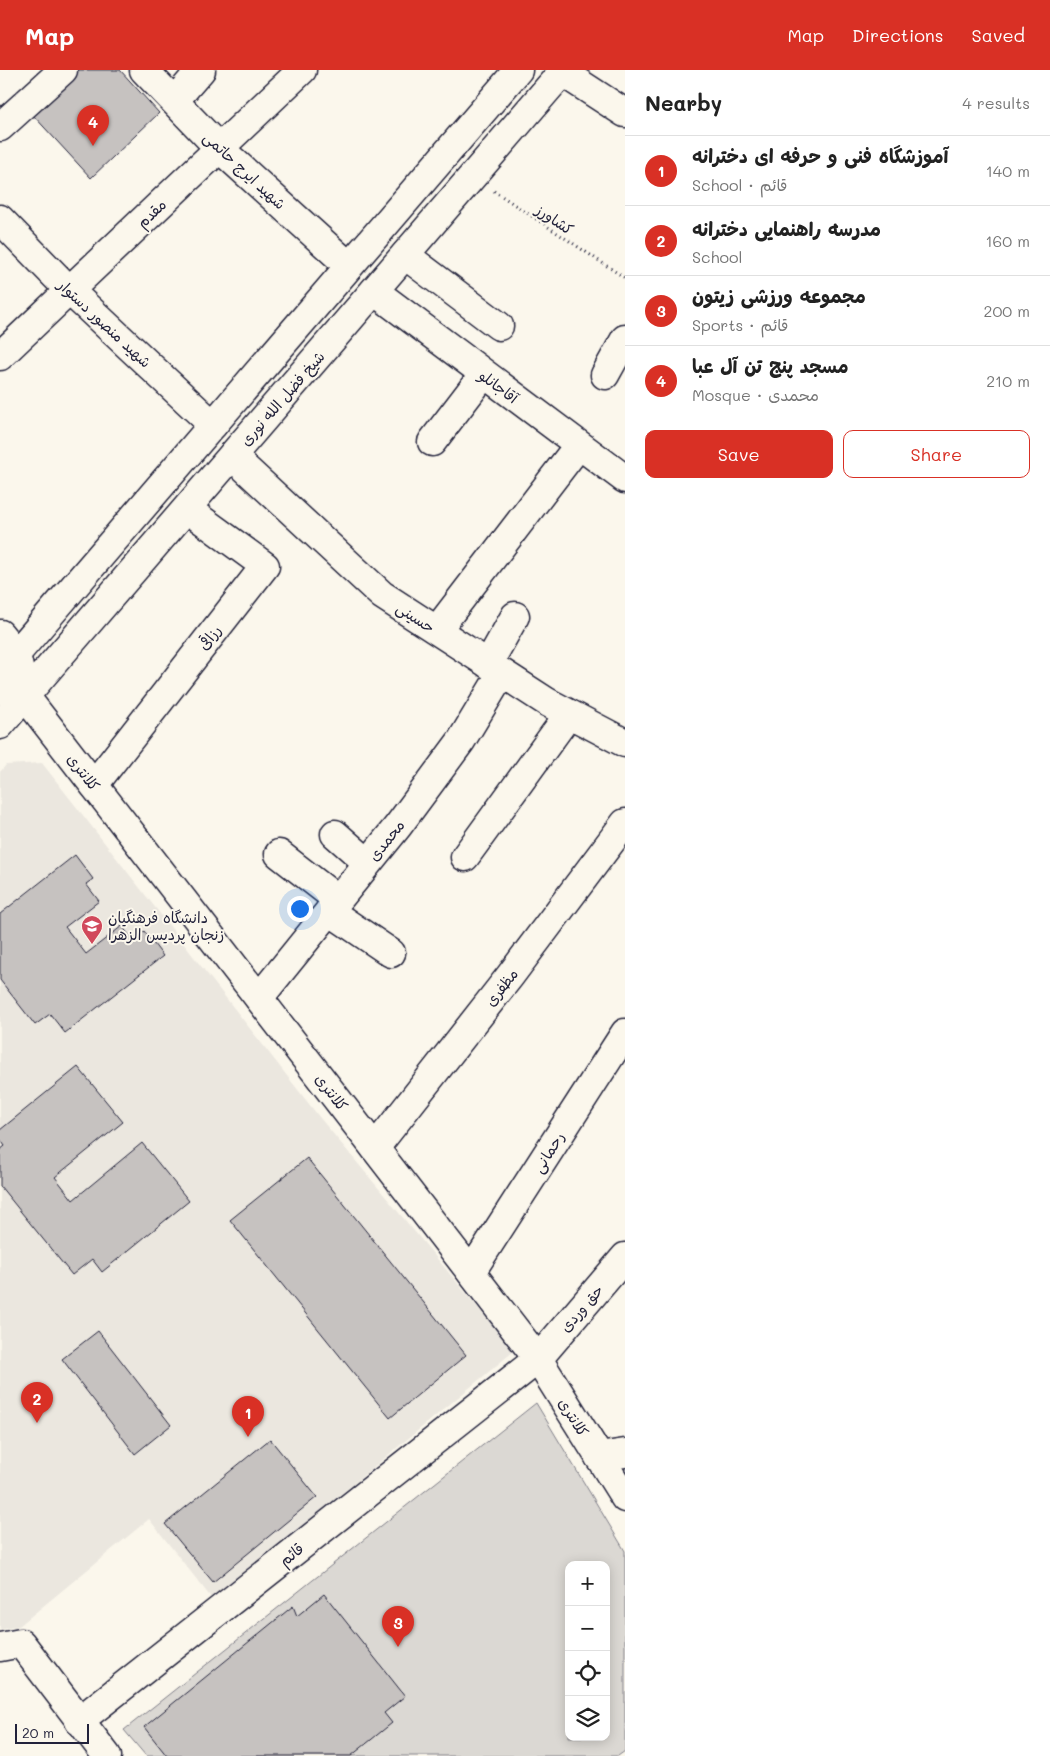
<!DOCTYPE html>
<meta charset="utf-8">
<style>
body{margin:0;font-family:Mali,"Playpen Sans Arabic",sans-serif;background:#f2f2f2;color:#222}
.controls{position:absolute;right:15px;bottom:15px;display:grid;overflow:hidden;border-radius:10px;box-shadow:0 2px 12px #0003}
.controls button{width:45px;height:45px;display:grid;place-items:center;padding:0;border:0;border-bottom:1px solid #e0e0e0;background:#fff;color:#222;font:25px sans-serif}
.scale{position:absolute;left:15px;bottom:12px;width:74px;box-sizing:border-box;padding-left:5px;border:2px solid #22223b;border-top:0;font-size:14px;line-height:18px;white-space:nowrap;color:#22223b;-webkit-text-stroke:4px #fbf7ec;paint-order:stroke}
.you{position:absolute;left:299px;top:838px;width:18px;height:18px;margin:-12px;border:4px solid #fff;border-radius:50%;background:#1a73e8;box-shadow:0 0 0 8px #1a73e833}
.badge{display:grid;place-items:center;width:32px;height:32px;border-radius:50%;background:#d93025;color:#fff;font-size:16px;font-weight:700}
.pin{position:absolute;translate:-50% -41px;filter:drop-shadow(0 1px 2px #0008)}
.pin::after{content:'';position:absolute;top:26px;width:18px;height:15px;background:inherit;clip-path:polygon(0 0,100% 0,50% 100%)}
.list{margin:0;padding:0;list-style:none}
h2{display:flex;justify-content:space-between;align-items:center;height:65px;margin:0;padding:0 20px;font-size:21px}
h2 small{font-size:16px;font-weight:400;color:#767676}
.list li{display:grid;grid-template-columns:32px 1fr auto;gap:15px;align-items:center;box-sizing:border-box;height:70px;padding:0 20px;border-top:1px solid #e0e0e0}
.list b{display:block;font-size:19px;white-space:nowrap}
.list p{margin:0;font-size:16px;white-space:nowrap;color:#767676}
.list em{font-size:16px;font-style:normal;color:#767676}
.actions{display:flex;gap:10px;padding:15px 20px}
.actions a{flex:1;padding:11px 0;border:1px solid #d93025;border-radius:10px;text-align:center;font-size:18px;color:#d93025}
.actions .main{background:#d93025;color:#fff}
.icon{flex:none;width:28px;height:28px;fill:none;stroke:currentColor;stroke-width:2;stroke-linecap:round;stroke-linejoin:round}
.map{position:relative;flex:none;width:625px;height:1686px;overflow:hidden}
header{display:flex;align-items:center;gap:30px;box-sizing:border-box;height:70px;padding:0 25px;background:#d93025;color:#fff}
header strong{font-size:24px}
nav{display:flex;gap:28px;margin-inline-start:auto;font-size:18px}
main{display:flex}
aside{flex:1;background:#fff}
.map>svg:first-child{display:block}
.built{fill:#ebe7df}
.green{fill:#dbd8d3;stroke:#7e7d87;fill-rule:evenodd}
.building{fill:#c6c2c0;stroke:#22223b}
.lines{fill:none;stroke-linecap:round;stroke-linejoin:round}
.minor-casing{stroke:#22223b;stroke-width:31}
.major-casing{stroke:#22223b;stroke-width:31}
.path{stroke:#22223b;stroke-width:3;stroke-dasharray:1 4;stroke-linecap:butt}
.minor{stroke:#fbf7ec;stroke-width:28}
.major{stroke:#fbf7ec;stroke-width:28}
.labels{text-anchor:middle;dominant-baseline:central;stroke-width:4;stroke-linejoin:round;paint-order:stroke}
.street-label{font-size:15px;fill:#22223b;stroke:#fbf7ec}
.poi-label{font-size:15px;fill:#22223b;stroke:#fbf7ec;text-anchor:start}
</style>
<header>
<strong>Map</strong>
<nav><a>Map</a><a>Directions</a><a>Saved</a></nav>
</header>
<main>
<div class="map">
<svg width="625" height="1686" viewBox="0 0 625 1686">
<rect width="100%" height="100%" fill="#fbf7ec"/>
<filter id="ink" filterUnits="userSpaceOnUse"><feTurbulence type="fractalNoise" baseFrequency=".02" numOctaves="2"/><feDisplacementMap in="SourceGraphic" scale="10" xChannelSelector="R" yChannelSelector="G"/><feConvolveMatrix kernelMatrix="1 2 1 2 8 2 1 2 1" color-interpolation-filters="sRGB"/></filter>
<g filter="url(#ink)">
<path class="built" d="M42,693L320,1048L514,1281L213,1530L149,1449L19,1556L0,1560V702L6,695Z"/>
<path class="green" d="M536,1333L625,1481V1681L618,1686H146L124,1660ZM569,1495H606V1667H569Z"/>
<path class="building" d="M79,0H120L159,43L91,108L32,44Z
M75,785L93,809L86,814L99,831L65,857L86,884L122,856L133,870L144,861L163,886L65,963L50,944L35,955L0,910V844Z
M78,997L123,1052L55,1107L73,1130L142,1073L189,1131L102,1202L92,1189L72,1205L0,1116V1080L5,1076L0,1069V1060Z
M307,1088L466,1285L390,1348L230,1150Z
M98,1261L171,1355L135,1384L62,1289Z
M270,1369L317,1427L213,1512L165,1454Z
M324,1524L405,1626L384,1643L392,1653L351,1686H167L144,1657L293,1536L297,1546Z"/>
<g class="lines">
<g class="minor-casing">
<path id="minor" d="M144,0L219,78L349,196
M562,2L625,43
M174,31L201,0
M0,57L63,0
M0,149L69,220L213,355
M405,185L499,256
M374,221L625,409
M0,286L302,0
M605,305L625,269
M432,372L484,304
M232,386L382,525L547,632L625,673
M437,560L578,376
M488,594L515,546
M94,715L265,496L187,439
M335,764L368,793
M279,784L338,830
M465,787L569,644
M329,841L391,883
M259,928L398,756L461,671L502,603
M375,1078L510,906L625,753
M471,1202L625,963
M599,1387L625,1383
M0,1577L21,1573L107,1686
M79,1651L538,1289L625,1187"/>
</g>
<g class="major-casing">
<path id="major" d="M0,564L16,584L25,626L538,1289L625,1428
M4,598L518,0
M0,620L25,626
M0,655L564,0"/>
</g>
<path class="path" d="M494,121L625,208"/>
<use href="#minor" class="minor"/>
<use href="#major" class="major"/>
</g>
</g>
<defs>
<g id="university-pin" transform="scale(1.125)"><path d="M0 17L-7.5 6A9.5 9.5 0 1 1 7.5 6Z" fill="#d1495b" stroke="#fbf7ec"/><path d="M0-5L7-2L0 1L-7-2ZM-4 1L0 2.5L4 1V4Q0 6-4 4Z" fill="#fff"/></g>
</defs>
<g fill-rule="evenodd">
<use href="#university-pin" x="92" y="856"/>
</g>
<g class="labels">
<g class="street-label">
<text transform="translate(245 100) rotate(43)">شهید ایرج حاتمی</text>
<text transform="translate(151 143) rotate(-44)">مقدم</text>
<text transform="translate(555 149) rotate(34)">کشاورز</text>
<text transform="translate(105 253) rotate(43)">شهید منصور دستوار</text>
<text transform="translate(499 316) rotate(37)">آقاجانلو</text>
<text transform="translate(282 328) rotate(-49)">شیخ فضل الله نوری</text>
<text transform="translate(416 547) rotate(33)">حسینی</text>
<text transform="translate(209 567) rotate(-52)">رزاقی</text>
<text transform="translate(84 702) rotate(52)">کلانتری</text>
<text transform="translate(386 770) rotate(-51)">محمدی</text>
<text transform="translate(501 917) rotate(-52)">مظفری</text>
<text transform="translate(332 1022) rotate(52)">کلانتری</text>
<text transform="translate(548 1082) rotate(-58)">رحمانی</text>
<text transform="translate(581 1238) rotate(-49)">حق وردی</text>
<text transform="translate(574 1347) rotate(58)">کلانتری</text>
<text transform="translate(291 1484) rotate(-38)">قائم</text>
</g>
<g class="poi-label">
<text x="108" y="847">دانشگاه فرهنگیان<tspan x="108" dy="17">زنجان پردیس الزهرا</tspan></text>
</g>
</g>
</svg>
<div class="controls">
<button>+</button>
<button>−</button>
<button><svg class="icon" aria-label="locate" viewBox="0 0 24 24"><circle cx="12" cy="12" r="6"/><path d="M12 2v4M12 18v4M2 12h4M18 12h4"/></svg></button>
<button><svg class="icon" aria-label="layers" viewBox="0 0 24 24"><path d="M12 4l9 5-9 5-9-5zM3 14l9 5 9-5"/></svg></button>
</div>
<div class="scale">20 m</div>
<div class="you"></div>
<div class="pin badge" style="left:248px;top:1367px">1</div>
<div class="pin badge" style="left:37px;top:1353px">2</div>
<div class="pin badge" style="left:398px;top:1577px">3</div>
<div class="pin badge" style="left:93px;top:76px">4</div>
</div>
<aside>
<h2>Nearby<small>4 results</small></h2>
<ul class="list">
<li><span class="badge">1</span><div><b>آموزشگاه فنی و حرفه ای دخترانه</b><p>School · قائم</p></div><em>140 m</em></li>
<li><span class="badge">2</span><div><b>مدرسه راهنمایی دخترانه</b><p>School</p></div><em>160 m</em></li>
<li><span class="badge">3</span><div><b>مجموعه ورزشی زیتون</b><p>Sports · قائم</p></div><em>200 m</em></li>
<li><span class="badge">4</span><div><b>مسجد پنج تن آل عبا</b><p>Mosque · محمدی</p></div><em>210 m</em></li>
</ul>
<div class="actions"><a class="main">Save</a><a>Share</a></div>
</aside>
</main>
